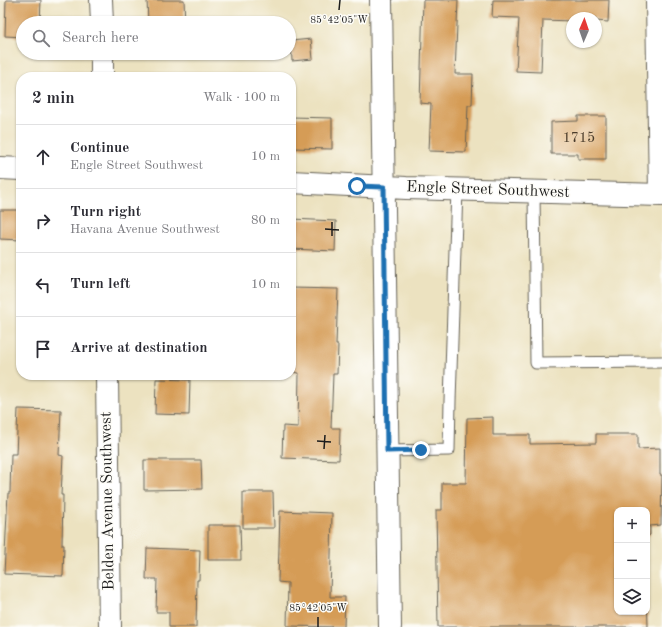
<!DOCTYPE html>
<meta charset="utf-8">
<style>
body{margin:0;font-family:"Old Standard TT",serif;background:#f2f2f3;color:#2b2b33}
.controls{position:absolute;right:12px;bottom:12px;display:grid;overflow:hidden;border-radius:8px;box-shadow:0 1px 3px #0004}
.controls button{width:36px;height:36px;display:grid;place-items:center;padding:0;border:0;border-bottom:1px solid #e1e1e2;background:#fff;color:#2b2b33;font:20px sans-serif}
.compass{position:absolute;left:566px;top:12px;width:36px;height:36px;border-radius:50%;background:#fff;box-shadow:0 1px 3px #0004;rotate:2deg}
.stop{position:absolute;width:12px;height:12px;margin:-9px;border:3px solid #1f6fb2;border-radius:50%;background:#fff}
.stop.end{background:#1f6fb2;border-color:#fff;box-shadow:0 1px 4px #0008}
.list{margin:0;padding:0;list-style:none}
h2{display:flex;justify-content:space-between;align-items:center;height:52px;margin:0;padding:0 16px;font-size:17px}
h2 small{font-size:13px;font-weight:400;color:#7c7c81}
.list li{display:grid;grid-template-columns:26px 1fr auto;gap:12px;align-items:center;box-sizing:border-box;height:64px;padding:0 16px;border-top:1px solid #e1e1e2}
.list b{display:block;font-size:15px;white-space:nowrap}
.list p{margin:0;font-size:13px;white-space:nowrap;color:#7c7c81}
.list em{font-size:13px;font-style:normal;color:#7c7c81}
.icon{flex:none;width:22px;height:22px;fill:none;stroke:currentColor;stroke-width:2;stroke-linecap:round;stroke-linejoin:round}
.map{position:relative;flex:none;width:662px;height:627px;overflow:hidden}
.search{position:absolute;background:#fff;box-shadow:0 1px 3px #0004;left:16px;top:16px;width:280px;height:44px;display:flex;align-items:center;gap:10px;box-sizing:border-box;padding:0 14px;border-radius:22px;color:#7c7c81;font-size:15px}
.panel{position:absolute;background:#fff;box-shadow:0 1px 3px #0004;left:16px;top:72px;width:280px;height:308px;border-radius:16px}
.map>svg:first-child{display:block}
.building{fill:#d59c57}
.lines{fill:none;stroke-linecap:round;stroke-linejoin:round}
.service-casing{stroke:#656155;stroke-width:13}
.minor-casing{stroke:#656155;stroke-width:24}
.service{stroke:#fff;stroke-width:11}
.minor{stroke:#fff;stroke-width:22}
.route{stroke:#1f6fb2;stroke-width:5}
.ticks{fill:none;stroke:#1c1c1c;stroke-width:1.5}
.labels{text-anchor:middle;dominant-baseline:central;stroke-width:3;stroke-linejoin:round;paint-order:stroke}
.number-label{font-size:14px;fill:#4a3c2b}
.street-label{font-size:16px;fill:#1c1c1c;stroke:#fdfcf7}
.ticks-label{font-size:10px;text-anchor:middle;fill:#1c1c1c;stroke:#fdfcf7;stroke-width:3;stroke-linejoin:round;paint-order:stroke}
</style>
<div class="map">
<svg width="662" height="627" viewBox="0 0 662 627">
<rect width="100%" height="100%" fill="#fdfcf7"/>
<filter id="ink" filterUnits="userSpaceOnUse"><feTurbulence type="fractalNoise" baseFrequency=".025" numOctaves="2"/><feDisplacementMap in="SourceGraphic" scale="8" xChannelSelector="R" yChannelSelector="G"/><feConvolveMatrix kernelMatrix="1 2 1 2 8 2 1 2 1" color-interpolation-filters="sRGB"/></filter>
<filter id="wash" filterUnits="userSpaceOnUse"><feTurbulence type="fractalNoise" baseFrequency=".012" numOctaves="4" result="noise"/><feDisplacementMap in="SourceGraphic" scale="16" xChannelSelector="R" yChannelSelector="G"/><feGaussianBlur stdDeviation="0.9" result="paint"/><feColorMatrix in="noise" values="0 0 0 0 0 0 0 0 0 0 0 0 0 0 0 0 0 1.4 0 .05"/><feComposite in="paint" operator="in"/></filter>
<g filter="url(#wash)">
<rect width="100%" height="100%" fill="#ece2c0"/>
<g id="blocks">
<path class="building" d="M6,0H41L40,23H23V37L5,36Z
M147,0H184L185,23H148Z
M423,0H458L455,74H473L472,105H468L466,152L429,151L431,104L420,103Z
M493,0H609L608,22L596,21V18H572V21L543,20L541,72L516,71L519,18L492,17Z
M311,39L313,59L292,61L291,41Z
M578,116H606V159H578V154H551V122L578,121Z
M291,117L332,118V149L291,148Z
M0,210H21V240L0,239Z
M291,219L336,221L335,251L291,249Z
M291,288L338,289L336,345H338L337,374H333L331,428H340L339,460L282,458L283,426L298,427L299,373L291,372Z
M156,379L190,380L189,415L155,414Z
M18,409L61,410L59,455L63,456L61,495H63L62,545H64L63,576L4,574L8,493H10L11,454H16Z
M493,417V435H530V444L596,443V434H638V449L660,448V475H662L661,525L650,526V535L647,536V510H617V612H647V591L648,627H438L436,510H442V483H466L467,418Z
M144,460H201L202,489L144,490Z
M243,492H273L274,528H243Z
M280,511L332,513L330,597H345L344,627L287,626L288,583L278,582Z
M208,525H240L241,560H208Z
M147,548L200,550L199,580H197L196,627H169V612H156L157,579H146Z"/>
</g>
</g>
<g filter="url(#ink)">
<use href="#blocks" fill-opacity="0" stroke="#656155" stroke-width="1"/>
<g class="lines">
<g class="service-casing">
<path id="service" d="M534,191L536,363L662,362
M387,451L449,450L450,401L457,189"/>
</g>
<g class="minor-casing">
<path id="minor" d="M101,0L102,23
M381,0L390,627
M657,0L660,195
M102,53V77
M0,168L21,169
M291,182L406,188L662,195
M107,375L110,627"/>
</g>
<use href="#service" class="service"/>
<use href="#minor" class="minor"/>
</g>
</g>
<g class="lines" filter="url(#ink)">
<path class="route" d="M357,186L384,187L387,451L421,450"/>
</g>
<path class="ticks" d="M339,10L340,0M325,229L339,230M332,236V222M317,441L331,442M324,449L325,435M318,627V617"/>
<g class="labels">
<g class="number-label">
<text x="579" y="138">1715</text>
</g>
<g class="street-label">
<text transform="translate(488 190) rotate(2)">Engle Street Southwest</text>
<text transform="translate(108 501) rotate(-91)">Belden Avenue Southwest</text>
</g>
</g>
<g class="ticks-label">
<text x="339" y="23">85°42'05"W</text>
<text x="318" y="611">85°42'05"W</text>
</g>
</svg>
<div class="controls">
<button>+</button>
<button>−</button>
<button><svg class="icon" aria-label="layers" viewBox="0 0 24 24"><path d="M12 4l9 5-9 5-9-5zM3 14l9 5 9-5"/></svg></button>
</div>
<svg class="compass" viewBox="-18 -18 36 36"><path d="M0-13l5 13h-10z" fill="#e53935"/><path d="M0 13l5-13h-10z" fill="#7c7c81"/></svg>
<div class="stop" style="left:357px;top:186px"></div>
<div class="stop end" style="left:421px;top:450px"></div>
<div class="search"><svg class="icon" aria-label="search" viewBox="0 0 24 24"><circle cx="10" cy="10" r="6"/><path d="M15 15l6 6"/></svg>Search here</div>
<section class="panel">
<h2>2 min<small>Walk · 100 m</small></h2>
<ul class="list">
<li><svg class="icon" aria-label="ahead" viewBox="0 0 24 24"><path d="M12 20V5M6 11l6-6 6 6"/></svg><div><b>Continue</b><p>Engle Street Southwest</p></div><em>10 m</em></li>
<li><svg class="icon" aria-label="right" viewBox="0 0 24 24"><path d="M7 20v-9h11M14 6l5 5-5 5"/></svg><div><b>Turn right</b><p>Havana Avenue Southwest</p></div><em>80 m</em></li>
<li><svg class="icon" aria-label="left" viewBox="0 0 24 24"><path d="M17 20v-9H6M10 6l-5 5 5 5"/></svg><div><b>Turn left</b></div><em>10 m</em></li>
<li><svg class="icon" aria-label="arrive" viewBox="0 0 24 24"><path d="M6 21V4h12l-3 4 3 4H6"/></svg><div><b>Arrive at destination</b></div></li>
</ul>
</section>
</div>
